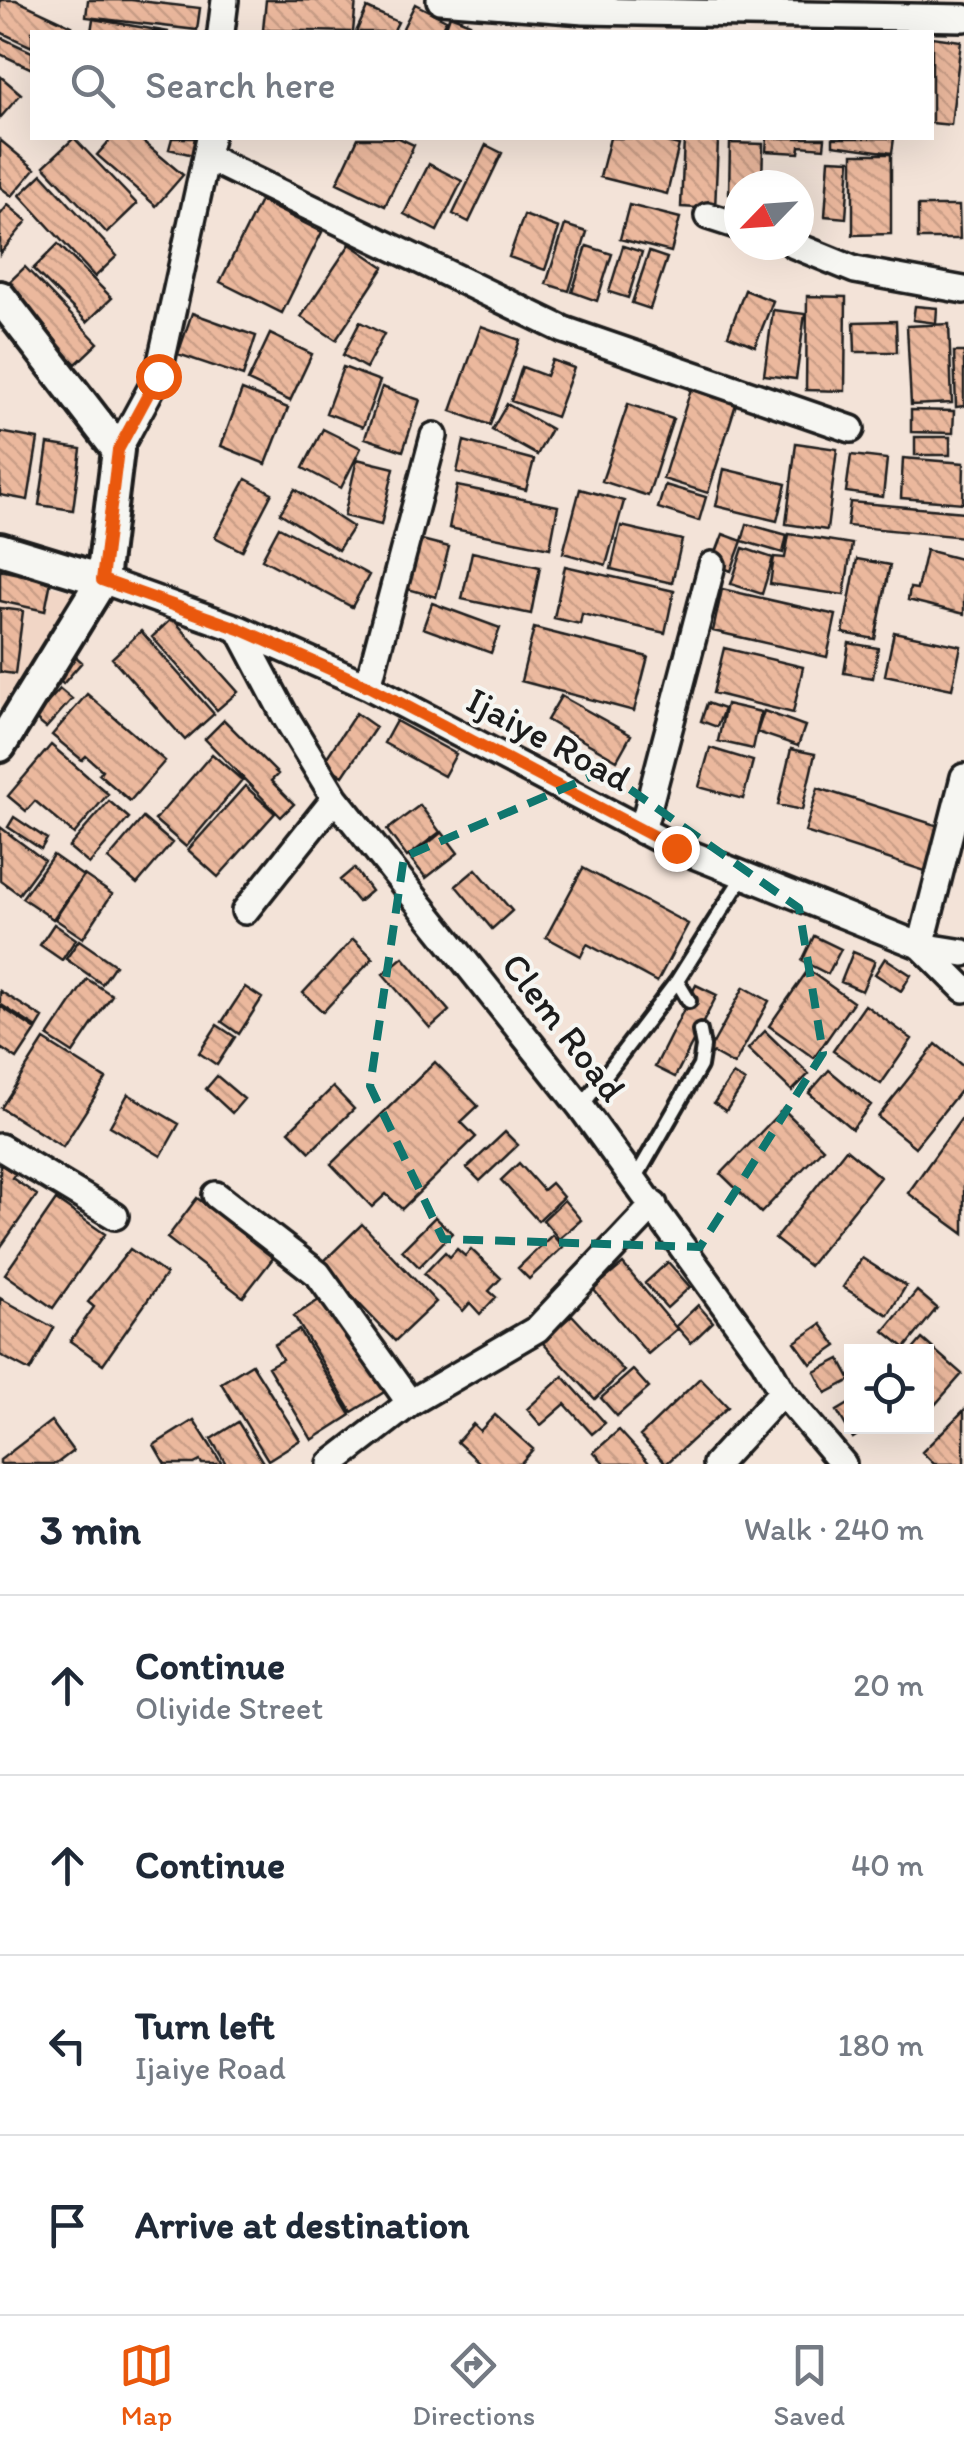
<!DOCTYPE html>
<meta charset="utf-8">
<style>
body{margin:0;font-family:Itim,sans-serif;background:#f2f2f3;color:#1f2937}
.controls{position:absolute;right:30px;bottom:30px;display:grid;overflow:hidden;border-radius:0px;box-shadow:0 10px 40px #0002}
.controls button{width:90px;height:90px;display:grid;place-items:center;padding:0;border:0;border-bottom:2px solid #e0e1e3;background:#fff;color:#1f2937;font:50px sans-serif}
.compass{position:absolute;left:724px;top:170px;width:90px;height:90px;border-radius:50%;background:#fff;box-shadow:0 10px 40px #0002;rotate:245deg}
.stop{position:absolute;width:30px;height:30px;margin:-22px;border:8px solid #ea580c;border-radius:50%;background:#fff}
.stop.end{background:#ea580c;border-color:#fff;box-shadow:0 2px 10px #0008}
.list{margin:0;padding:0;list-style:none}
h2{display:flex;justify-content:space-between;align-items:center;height:130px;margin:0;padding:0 40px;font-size:42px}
h2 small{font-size:32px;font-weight:400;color:#747a83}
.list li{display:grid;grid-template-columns:65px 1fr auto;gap:30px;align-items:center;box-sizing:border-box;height:180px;padding:0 40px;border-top:2px solid #e0e1e3}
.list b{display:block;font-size:38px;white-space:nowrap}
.list p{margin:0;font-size:32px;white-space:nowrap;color:#747a83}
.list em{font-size:32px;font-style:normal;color:#747a83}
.icon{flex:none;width:55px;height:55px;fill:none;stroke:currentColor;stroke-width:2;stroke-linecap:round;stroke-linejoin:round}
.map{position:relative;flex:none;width:964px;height:1464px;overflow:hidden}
.search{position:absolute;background:#fff;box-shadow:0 10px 40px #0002;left:30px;right:30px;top:30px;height:110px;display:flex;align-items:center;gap:25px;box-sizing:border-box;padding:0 35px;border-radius:0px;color:#747a83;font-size:38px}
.sheet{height:850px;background:#fff}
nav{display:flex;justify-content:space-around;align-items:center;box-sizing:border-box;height:140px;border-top:2px solid #e0e1e3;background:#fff;font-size:28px;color:#747a83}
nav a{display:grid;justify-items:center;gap:5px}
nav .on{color:#ea580c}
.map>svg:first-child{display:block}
.built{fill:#f1d6c6}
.building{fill:url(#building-back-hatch);stroke:#1c1c1c;stroke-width:2.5}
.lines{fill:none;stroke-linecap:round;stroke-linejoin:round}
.service-casing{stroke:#1c1c1c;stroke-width:20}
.minor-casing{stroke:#1c1c1c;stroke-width:32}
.tertiary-casing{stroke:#1c1c1c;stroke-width:38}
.service{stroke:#f6f6f2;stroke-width:12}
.minor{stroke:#f6f6f2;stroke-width:25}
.tertiary{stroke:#f6f6f2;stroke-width:30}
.route{stroke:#ea580c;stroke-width:12}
.marked{fill:none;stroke:#0f766e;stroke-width:8;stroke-dasharray:20 12;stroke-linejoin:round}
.labels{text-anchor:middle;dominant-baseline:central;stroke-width:8;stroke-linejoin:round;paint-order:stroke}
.street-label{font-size:38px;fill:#1c1c1c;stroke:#f6f6f2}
</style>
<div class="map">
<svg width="964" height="1464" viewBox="0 0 964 1464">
<defs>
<pattern id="building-back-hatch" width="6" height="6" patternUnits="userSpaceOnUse" patternTransform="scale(2.5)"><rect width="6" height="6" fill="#ebb89d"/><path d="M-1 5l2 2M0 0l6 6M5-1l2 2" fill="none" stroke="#c99e87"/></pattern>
</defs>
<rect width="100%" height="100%" fill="#f3e3d8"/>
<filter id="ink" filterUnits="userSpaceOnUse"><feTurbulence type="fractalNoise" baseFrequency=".01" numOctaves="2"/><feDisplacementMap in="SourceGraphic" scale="20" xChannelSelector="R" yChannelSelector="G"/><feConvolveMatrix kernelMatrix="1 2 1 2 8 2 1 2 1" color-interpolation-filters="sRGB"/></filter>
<g filter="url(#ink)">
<path class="built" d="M0,576L78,592L0,722Z"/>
<path class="building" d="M0,0H16L72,26L69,32H32V47L0,32Z
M88,0H131L200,8L197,30L86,17Z
M266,0H356L353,32L263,30Z
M415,4L446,20L440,32H401Z
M367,8L398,22L393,32H356Z
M450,15L470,23L467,32H444Z
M93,19L169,32H91Z
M0,37L32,52V69L0,54Z
M932,37L961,41L951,125L932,123Z
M0,76L21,94L0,118Z
M74,138L137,204L107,233L44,166Z
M112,138H139L183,175L156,206L97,155Z
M172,138H197L193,155L169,149Z
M358,138H399L414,145L385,206L337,183Z
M610,138H650L679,145L667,194L600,177Z
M767,138H825L824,148L800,146L799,153L766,151Z
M833,138H894L892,153L833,145Z
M684,139L718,141L715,209L681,207Z
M0,140L35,169L12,196L0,187Z
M730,143L763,144L762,185H739V195L729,194Z
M486,145L502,153L469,222L453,214Z
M853,154H891V234L853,235Z
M829,159L850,160L846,218L825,216Z
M429,164L462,181L437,231L404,214Z
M42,174L117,256L95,277L20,195Z
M260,201L322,232L282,313L220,282Z
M8,205L27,221L0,254V215Z
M629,205L680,218L671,252L620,239Z
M918,206H959L960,239H918Z
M524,215L559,228L545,270L509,257Z
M565,225L587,232L569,291L546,284Z
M58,244L112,298L87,322L33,269Z
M350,244L384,267L336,340L301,317Z
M587,246L612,254L597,301L572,292Z
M623,246L642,252L628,298L609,292Z
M649,252L667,258L650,309L632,303Z
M25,267L98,343L76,364L3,288Z
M745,290L773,301L755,346L728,335Z
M807,296L846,297L845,391L806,390Z
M915,306L937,308L936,323L913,320Z
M773,310L805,314L796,379L764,375Z
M192,313L256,336L243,376L178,354Z
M896,321L897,352H855L854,322Z
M360,322L384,334L366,368L343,355Z
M949,324L952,403L911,405L907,326Z
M481,326L520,340L490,425L451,411Z
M270,334L312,354L290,401L248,381Z
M954,352H964V406L956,407Z
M552,360L574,368L556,417L511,401L522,367L546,376Z
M343,367L380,381L363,427L326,413Z
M382,387L420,400L403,451L365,438Z
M691,389L736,404L708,493L663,479Z
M242,390L288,408L266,464L221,446Z
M507,404L551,429L537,455L492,430Z
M628,404L673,419L648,496L602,481Z
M911,410L954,411L953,433L911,432Z
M323,429L361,448L341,488L303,468Z
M0,432L38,439L28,500L0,495Z
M915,437H950V455H915Z
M464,441L534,460L526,490L457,472Z
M796,443L837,449L827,530L786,524Z
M48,444L81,449L73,510L39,505Z
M851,455L887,459L883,497L846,492Z
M903,458L964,463L963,503L901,498Z
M357,459L394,468L381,525L344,516Z
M724,469L786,484L777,521L716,506Z
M246,479L272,493L242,551L215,537Z
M665,485L706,497L699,521L658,508Z
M457,486L558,506L550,548L449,528Z
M295,489L353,527L338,550L280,513Z
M580,489L624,501L606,565L563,553Z
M850,502L964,512V537L847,526Z
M747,524L787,535L783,553L742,541Z
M621,526L682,540L672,583L611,569Z
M279,527L369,575L352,607L262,559Z
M723,534L742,541L731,571L712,563Z
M789,534L852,544L844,595L770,584L774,557L785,558Z
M414,538L449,547L436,597L401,587Z
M743,548L773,558L762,594L731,584Z
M926,550L964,560V614L908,600L910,588L917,589Z
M472,552L540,567L531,614L462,599Z
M857,559L890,565L875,639L843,633Z
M565,566L674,591L665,633L582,614L580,624L554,618Z
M0,570L51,581L45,611L0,601Z
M722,589L836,615L827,657L713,631Z
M432,603L500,628L491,653L423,628Z
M0,608L23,611L15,674L0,672Z
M172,618L238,692L217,710L152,637Z
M534,628L648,657L634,711L521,681Z
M141,631L214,714L185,740L112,658Z
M894,632L961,646L952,689L885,675Z
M849,643L878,648L873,678L844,673Z
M724,648L803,667L793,713L713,693Z
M74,655L82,662L63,684L56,677Z
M60,689L72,699L46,728L34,718Z
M87,694L165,761L130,801L99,774L102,770L86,756L82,760L52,735Z
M561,696L631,735L617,760L547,720Z
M707,703L724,709L717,727L701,721Z
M726,704L761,712L753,749L718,741Z
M764,711L805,726L798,746L757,732Z
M356,713L376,727L343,776L323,763Z
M224,720L278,774L271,781L294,804L281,817L205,739Z
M396,721L456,754L444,776L384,743Z
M51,745L108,794L74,834L35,801L26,811L8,796Z
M710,748L753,761L743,799L699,787Z
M791,749L815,754L802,810L778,805Z
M212,754L242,780L186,847L155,820Z
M245,786L275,813L218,877L188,850Z
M818,788L939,826L925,871L805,832Z
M109,801L129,818L89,864L69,847Z
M420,805L440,832L407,857L387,830Z
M14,817L47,839L41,849L8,827Z
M143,818L172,843L137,884L108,859Z
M0,827L44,860L19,894L0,880Z
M442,832L458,853L426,878L410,858Z
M53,855L83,876L53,919L22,898Z
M354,868L371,891L358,902L340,880Z
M583,868L688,924L657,982L587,944L581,956L546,937Z
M476,869L512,911L492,929L456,886Z
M84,875L112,894L83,938L55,919Z
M54,924L76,939L62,960L40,945Z
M814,936L841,949L828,974L802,961Z
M353,939L373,958L323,1012L303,993Z
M79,940L115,965L102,984L66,959Z
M853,952L875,961L862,991L841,982Z
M403,957L449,1011L430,1028L383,974Z
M885,958L911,975L901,991L875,974Z
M808,970L853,1002L814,1058L769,1026Z
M87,979L112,995L73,1053L48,1037Z
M696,985L717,995L675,1077L655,1067Z
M245,987L262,998L239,1034L222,1022Z
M744,987L769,1001L734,1065L709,1051Z
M0,991L43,1018L37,1028L0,1004Z
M865,1005L912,1039L881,1084L833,1051Z
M0,1006L36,1030L17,1059L2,1049L0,1052Z
M217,1025L235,1037L217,1065L199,1053Z
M765,1031L809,1074L792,1091L748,1049Z
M44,1040L106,1079L63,1147L1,1108Z
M936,1044L964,1067V1086L915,1147L878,1117Z
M435,1062L478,1106L461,1122L476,1137L402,1209L386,1194L372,1207L331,1164Z
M829,1070L871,1105L852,1129L809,1093Z
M733,1074L745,1082L726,1111L714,1103Z
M217,1076L244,1099L232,1113L206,1089Z
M333,1087L354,1109L310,1152L289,1131Z
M128,1094L179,1124L161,1156L110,1126Z
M783,1109L823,1148L761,1213L721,1174Z
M964,1115V1234L908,1193Z
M505,1132L518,1145L480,1181L467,1168Z
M846,1149L880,1177L809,1266L775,1239Z
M519,1163L543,1190L551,1183L563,1197L538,1221L501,1180Z
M0,1164L15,1174L12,1178L37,1195L0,1248Z
M197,1198L274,1257L243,1297L167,1238Z
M56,1200L105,1234L53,1308L5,1274Z
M564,1200L581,1220L559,1239L543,1220Z
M435,1217L452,1233L419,1267L402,1250Z
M362,1224L436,1302L395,1341L321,1264Z
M552,1235L563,1247L529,1279L518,1268Z
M130,1249L166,1274L103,1364L70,1341L94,1307L88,1302Z
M457,1249L465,1256L471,1249L501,1278L489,1291L496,1297L480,1314L470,1303L463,1311L424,1274L445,1252L450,1257Z
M862,1258L906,1286L888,1315L843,1287Z
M668,1262L690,1287L667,1308L645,1283Z
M623,1264L677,1329L648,1354L593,1289Z
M917,1291L937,1308L905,1348L884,1331Z
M330,1293L389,1389L352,1412L294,1316Z
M0,1298L54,1328L30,1371L0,1355Z
M698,1305L713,1322L691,1343L676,1326Z
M572,1315L624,1371L595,1399L542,1342Z
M821,1324L837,1346L811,1364L795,1342Z
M299,1330L351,1415L312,1440L268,1367L282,1359L274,1345Z
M922,1339L962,1374L926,1415V1352H911Z
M840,1359L851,1380L826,1393L815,1372Z
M252,1364L300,1440L268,1460L221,1383Z
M633,1370L649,1388L617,1416L601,1398Z
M563,1376L605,1423L592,1434L565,1404L541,1425L527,1409Z
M700,1378L728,1407L666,1464L640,1436Z
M852,1402V1426H871L853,1438L837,1411Z
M964,1410V1464H934L922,1452Z
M495,1415L533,1449L520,1464H481L457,1442L473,1424L480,1431Z
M194,1420L222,1464H202L200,1461L194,1464H165L154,1445Z
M51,1421L73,1451L56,1464H0V1460Z
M238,1422L264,1464H226L211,1439Z
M619,1430L650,1464H605L594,1452Z"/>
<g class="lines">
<g class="service-casing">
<path id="service" d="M677,981L689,1001
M581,1107L677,981L745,873
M635,1179L700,1066L703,1047L700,1031"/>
</g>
<g class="minor-casing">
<path id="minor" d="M440,0L584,11L964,18
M221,32L225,0
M208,158L564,330L851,429
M708,216L739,226
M794,245L855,270L964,290
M118,450L158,376L210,138
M102,580L239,629L368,686L676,848L921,946L964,953
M239,629L284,714L335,798L581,1107L764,1360L782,1392L843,1464
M368,686L434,436
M964,777L921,946L964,989
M642,831L712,565
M245,911L335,798
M0,1147L115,1216
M216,1195L318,1274L410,1403
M331,1464L410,1403L537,1329L654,1205
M716,1464L782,1392"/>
</g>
<g class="tertiary-casing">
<path id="tertiary" d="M0,297L118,450L102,580L0,746
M0,549L102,580"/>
</g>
<use href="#service" class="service"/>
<use href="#minor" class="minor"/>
<use href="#tertiary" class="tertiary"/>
</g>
</g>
<g class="lines" filter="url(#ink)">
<path class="route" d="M158,376L118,450L102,580L240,629L368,686L676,848"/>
</g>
<path class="marked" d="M604,771L799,908L823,1053L700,1247L443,1239L370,1086L404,857Z"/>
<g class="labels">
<g class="street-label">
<text transform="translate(549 739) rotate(28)">Ijaiye Road</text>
<text transform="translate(564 1027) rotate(52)">Clem Road</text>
</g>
</g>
</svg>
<div class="controls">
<button><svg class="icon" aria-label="locate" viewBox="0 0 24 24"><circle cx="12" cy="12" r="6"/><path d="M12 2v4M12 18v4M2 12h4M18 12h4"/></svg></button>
</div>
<svg class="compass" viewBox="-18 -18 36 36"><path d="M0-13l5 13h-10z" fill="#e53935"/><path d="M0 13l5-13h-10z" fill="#747a83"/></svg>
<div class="stop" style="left:158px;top:376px"></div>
<div class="stop end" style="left:676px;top:848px"></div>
<div class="search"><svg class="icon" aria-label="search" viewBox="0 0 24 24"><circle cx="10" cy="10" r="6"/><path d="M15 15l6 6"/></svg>Search here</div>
</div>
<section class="sheet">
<h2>3 min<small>Walk · 240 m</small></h2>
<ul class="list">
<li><svg class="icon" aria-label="ahead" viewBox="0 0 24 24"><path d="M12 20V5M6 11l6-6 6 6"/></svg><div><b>Continue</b><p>Oliyide Street</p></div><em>20 m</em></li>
<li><svg class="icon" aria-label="ahead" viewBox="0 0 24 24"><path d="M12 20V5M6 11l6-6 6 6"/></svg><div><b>Continue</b></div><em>40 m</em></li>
<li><svg class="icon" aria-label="left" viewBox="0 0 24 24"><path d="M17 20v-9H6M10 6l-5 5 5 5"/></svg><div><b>Turn left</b><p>Ijaiye Road</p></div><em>180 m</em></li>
<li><svg class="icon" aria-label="arrive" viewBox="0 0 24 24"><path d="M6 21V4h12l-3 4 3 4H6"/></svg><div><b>Arrive at destination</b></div></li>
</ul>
</section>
<nav>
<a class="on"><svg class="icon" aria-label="map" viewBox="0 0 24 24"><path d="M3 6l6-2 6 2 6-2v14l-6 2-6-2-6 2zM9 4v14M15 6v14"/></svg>Map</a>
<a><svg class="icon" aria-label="directions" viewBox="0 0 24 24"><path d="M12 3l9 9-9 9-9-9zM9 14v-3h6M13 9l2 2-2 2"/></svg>Directions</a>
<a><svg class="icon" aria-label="saved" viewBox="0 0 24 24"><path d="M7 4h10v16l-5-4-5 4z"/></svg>Saved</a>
</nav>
